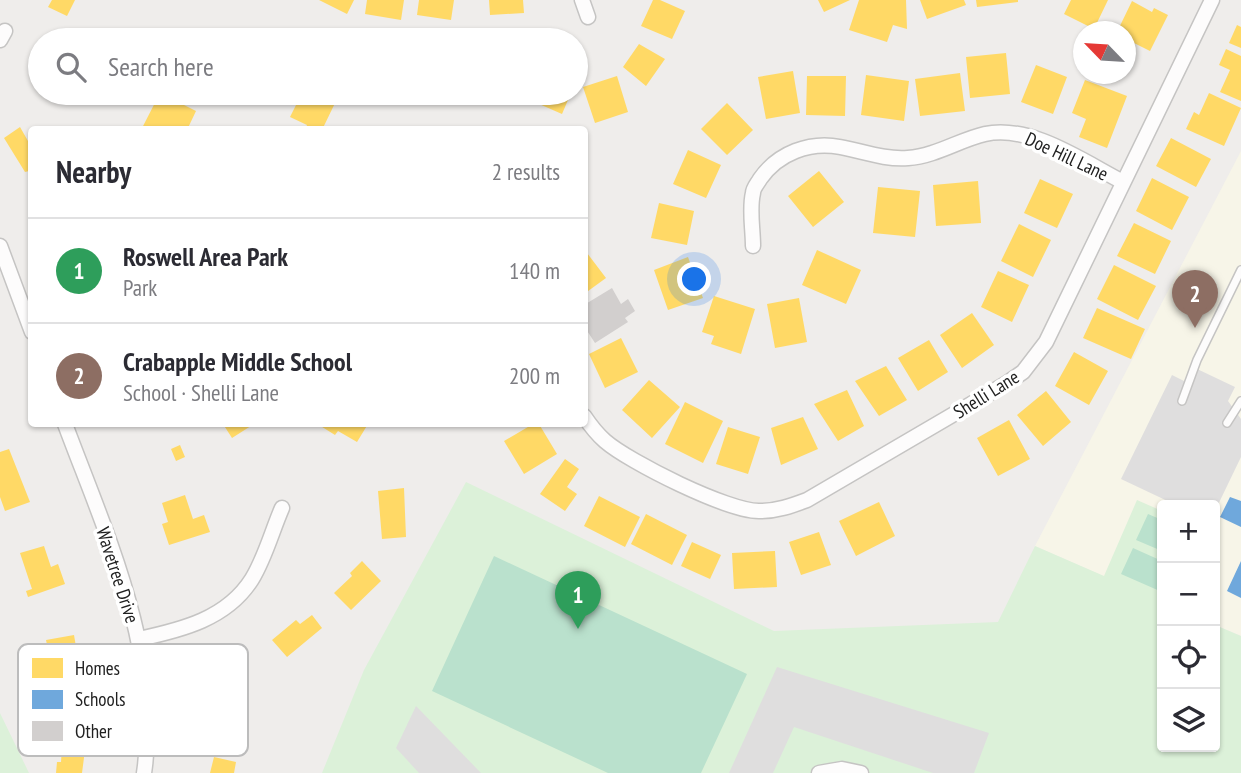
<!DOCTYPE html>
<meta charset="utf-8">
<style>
body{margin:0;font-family:"PT Sans Narrow",sans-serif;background:#f2f2f3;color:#2b2b33}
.controls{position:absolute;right:21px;bottom:21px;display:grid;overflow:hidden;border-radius:7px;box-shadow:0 2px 5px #0004}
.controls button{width:63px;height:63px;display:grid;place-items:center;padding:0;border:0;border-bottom:2px solid #e1e1e2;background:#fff;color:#2b2b33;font:35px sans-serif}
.compass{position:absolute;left:1073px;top:21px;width:63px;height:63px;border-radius:50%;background:#fff;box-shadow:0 2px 5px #0004;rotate:295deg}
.you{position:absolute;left:695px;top:280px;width:24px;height:24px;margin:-18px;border:5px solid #fff;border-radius:50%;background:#1a73e8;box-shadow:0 0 0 10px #1a73e833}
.badge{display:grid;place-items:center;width:46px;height:46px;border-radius:50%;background:#1a73e8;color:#fff;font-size:23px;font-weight:700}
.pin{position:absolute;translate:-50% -58px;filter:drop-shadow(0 2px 4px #0008)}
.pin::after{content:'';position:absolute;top:37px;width:24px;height:21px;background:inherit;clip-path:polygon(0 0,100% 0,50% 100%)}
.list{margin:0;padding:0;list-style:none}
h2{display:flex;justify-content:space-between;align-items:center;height:91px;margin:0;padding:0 28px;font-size:30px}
h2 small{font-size:23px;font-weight:400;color:#7c7c81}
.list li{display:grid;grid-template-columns:46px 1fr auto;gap:21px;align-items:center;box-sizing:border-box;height:105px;padding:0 28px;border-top:2px solid #e1e1e2}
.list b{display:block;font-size:26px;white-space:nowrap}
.list p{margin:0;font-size:23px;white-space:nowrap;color:#7c7c81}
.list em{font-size:23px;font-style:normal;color:#7c7c81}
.icon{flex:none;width:38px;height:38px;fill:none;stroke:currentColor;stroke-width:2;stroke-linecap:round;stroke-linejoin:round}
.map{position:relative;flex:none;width:1241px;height:773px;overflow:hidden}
.search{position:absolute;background:#fff;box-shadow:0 2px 5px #0004;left:28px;top:28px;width:560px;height:77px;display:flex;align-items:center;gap:18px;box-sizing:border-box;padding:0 24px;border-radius:38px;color:#7c7c81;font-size:26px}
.panel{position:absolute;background:#fff;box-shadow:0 2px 5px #0004;left:28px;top:126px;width:560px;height:301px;border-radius:7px}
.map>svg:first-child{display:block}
.education{fill:#f7f5e8}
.park{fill:#dcf1d9}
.pitch{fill:#bae1cd}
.parking{fill:#dfdede}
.homes{fill:#ffd966}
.schools{fill:#6fa8dc}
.building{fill:#d2cfce}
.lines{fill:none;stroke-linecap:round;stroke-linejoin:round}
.lane-casing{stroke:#c5c4c3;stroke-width:10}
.street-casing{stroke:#c5c4c3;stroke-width:17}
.lane{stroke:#fdfcfc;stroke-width:7}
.street{stroke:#fdfcfc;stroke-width:14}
.labels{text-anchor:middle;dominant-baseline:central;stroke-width:7;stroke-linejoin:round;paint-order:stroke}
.street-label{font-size:19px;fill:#212121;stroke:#fff}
.key{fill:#fff;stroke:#bcbcbc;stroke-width:2}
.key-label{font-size:19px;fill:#212121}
</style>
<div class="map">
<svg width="1241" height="773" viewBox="0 0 1241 773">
<rect width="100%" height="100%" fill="#efedeb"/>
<path class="education" d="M1241,151V636L1215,625V505H1162V602L1035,546Z"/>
<path class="park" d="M466,482L774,631L998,622L1035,546L1104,576L1137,500L1162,511V747H1215V625L1241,636V773H322L364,670Z
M0,713L29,773H0Z"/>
<path class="pitch" d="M1148,514L1162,520V551L1136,540Z
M1133,548L1162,561V592L1121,574Z
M494,556L747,674L701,773H608L432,691Z"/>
<path class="parking" d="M1195,368L1235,387L1228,401L1241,419V457L1215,511V505H1176L1121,479L1172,375L1188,383Z
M777,667L989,733L974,773H933L794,727L773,773H729Z
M416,706L481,773H419L396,748Z"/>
<path class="homes" d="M52,0H75L67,16L48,7Z
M319,0H354L347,14Z
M367,0H404L401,20L365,14Z
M419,0H454L451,20L417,15Z
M489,0H523L524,13L490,15Z
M653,0H660L685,11L672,39L641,26Z
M818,0H850L824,12Z
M859,0H906L907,29L893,25L887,42L849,30Z
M920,0H964L966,5L927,19Z
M976,0H1018V2L977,7Z
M1071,0H1108L1094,29L1064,14Z
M1132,1L1152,12L1154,8L1168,15L1150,51L1126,39V32H1117Z
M1237,25L1241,27V48L1229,43Z
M511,30L516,40H492Z
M639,44L665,59L646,86L623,67Z
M1226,49L1241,56V101L1220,92L1230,70L1219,65Z
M1006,53L1010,94L970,98L966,57Z
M1036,65L1067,77L1053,114L1021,102Z
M793,71L800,113L766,119L758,77Z
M960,73L965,111L920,116L915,79Z
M866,75L909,81L904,121L861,115Z
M617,76L628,112L595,123L583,87Z
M807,76H846L845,116L806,115Z
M1085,80L1127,96L1107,148L1079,137L1086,119L1072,113Z
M160,93L196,111L187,130H141Z
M192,93H220L197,103Z
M244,93H285L283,101Z
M302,93H319L336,101L322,130H305L307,125L290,117Z
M533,93H571L562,114L530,100Z
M1209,93L1241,108L1224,146L1186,129L1194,112L1199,115Z
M727,103L753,130L727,155L701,129Z
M20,127L28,141L32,139V175L29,171L25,172L4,138Z
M1171,138L1211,159L1196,187L1156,166Z
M688,150L721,165L706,198L673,184Z
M819,171L844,202L813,227L788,196Z
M1152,178L1189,197L1172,230L1136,211Z
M1040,179L1073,194L1057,228L1024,213Z
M978,181L981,223L936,226L933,185Z
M878,187L920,191L915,237L873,233Z
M659,203L694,211L687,245L651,238Z
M1134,223L1171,241L1155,274L1117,256Z
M1019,224L1051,240L1033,277L1001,261Z
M584,249L606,278L584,294Z
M817,250L861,270L846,304L802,285Z
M688,257L703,298L668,310L654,270Z
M1114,265L1156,286L1138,320L1097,299Z
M998,271L1029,285L1012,322L981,307Z
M714,296L755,309L741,354L711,344L714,336L702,332Z
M799,298L807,342L775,348L767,304Z
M1097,308L1145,329L1131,359L1083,338Z
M972,313L994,345L962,368L940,335Z
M621,338L638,372L605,388L589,354Z
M929,340L948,372L918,391L898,358Z
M1074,352L1108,371L1089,405L1055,386Z
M886,366L907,400L879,416L855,381Z
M649,380L680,407L652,438L622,410Z
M847,390L864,426L838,441L814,404Z
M1046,391L1071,422L1043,446L1017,415Z
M685,402L723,421L703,463L665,444Z
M803,417L818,449L781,465L771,428Z
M1009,420L1030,459L998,476L977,438Z
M223,424H254L232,438Z
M320,424H368L357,442L338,431L335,435L319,425Z
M533,424H539L557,454L524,474L504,441Z
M728,427L760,437L748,474L716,464Z
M180,445L185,457L176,461L171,449Z
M9,449L30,502L5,511L0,497V452Z
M565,459L579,469L567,487L577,494L565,511L540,494Z
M404,488L406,537L382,539L378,491Z
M185,495L193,519L204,515L210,532L169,545L162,524L168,522L162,503Z
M599,496L640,517L625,547L584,526Z
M879,502L895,536L856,556L839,521Z
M646,514L687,535L672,565L631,544Z
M819,532L831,565L801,575L789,542Z
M692,542L721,555L710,579L681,566Z
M44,546L51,567L58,564L65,584L28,597L26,591L32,589L20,553Z
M775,551L777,587L734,589L732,553Z
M362,561L381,581L351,610L334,593L352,576L350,573Z
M312,615L322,628L287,657L272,640L296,620L300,624Z
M74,635L82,682L56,686L46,640Z
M62,747L85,750L82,773H56L57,762H61Z
M214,757L236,762L234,773H210Z"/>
<path class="schools" d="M1230,497L1241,501V527L1220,517Z
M1241,561V598L1227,591Z"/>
<path class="building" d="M612,288L621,304L628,299L635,311L625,318L628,322L595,343L584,326V305Z"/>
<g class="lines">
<g class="lane-casing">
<path id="lane" d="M1182,401L1197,360L1241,270
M1227,423L1241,401"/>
</g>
<g class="street-casing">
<path id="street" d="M582,0L588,17
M0,40L5,31
M0,246L32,332
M753,246C753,229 749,209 753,193C753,188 758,183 760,179C778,153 810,141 840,147C862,151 885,160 908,158C936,156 959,140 985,134C1031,124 1084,162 1123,182
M584,416C590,425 597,434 605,441C629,462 729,512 760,511C777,511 791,506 807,500L1007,383L1023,372L1046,342L1212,0
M65,424C106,534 162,652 144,773
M139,639C181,630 227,619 252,579C265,558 272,531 282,508
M819,773L842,769L861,773"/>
</g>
<use href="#lane" class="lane"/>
<use href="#street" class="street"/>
</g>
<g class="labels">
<g class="street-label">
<text transform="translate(1067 156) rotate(25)">Doe Hill Lane</text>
<text transform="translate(986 394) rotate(-32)">Shelli Lane</text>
<text transform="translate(118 575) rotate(72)">Wavetree Drive</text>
</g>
</g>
<rect x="18" y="644" width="230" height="112" rx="10" class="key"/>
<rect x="32" y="658" width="31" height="20" fill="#ffd966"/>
<rect x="32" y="690" width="31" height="19" fill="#6fa8dc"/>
<rect x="32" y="721" width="31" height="20" fill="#d2cfce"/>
<g class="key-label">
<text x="75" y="675">Homes</text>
<text x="75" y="706">Schools</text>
<text x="75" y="738">Other</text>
</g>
</svg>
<div class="controls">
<button>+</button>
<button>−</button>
<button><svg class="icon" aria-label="locate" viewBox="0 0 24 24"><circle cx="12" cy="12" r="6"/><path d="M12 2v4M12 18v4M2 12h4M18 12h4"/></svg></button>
<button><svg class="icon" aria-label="layers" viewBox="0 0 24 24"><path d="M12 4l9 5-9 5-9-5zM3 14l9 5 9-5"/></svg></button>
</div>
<svg class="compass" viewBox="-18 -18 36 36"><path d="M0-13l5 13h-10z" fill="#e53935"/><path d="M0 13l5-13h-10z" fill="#7c7c81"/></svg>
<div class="you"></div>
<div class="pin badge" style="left:578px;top:629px;background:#2e9e5b">1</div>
<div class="pin badge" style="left:1195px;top:328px;background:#8d6e63">2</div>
<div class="search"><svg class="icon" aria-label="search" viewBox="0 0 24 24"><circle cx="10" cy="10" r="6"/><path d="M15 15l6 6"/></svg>Search here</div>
<section class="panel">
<h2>Nearby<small>2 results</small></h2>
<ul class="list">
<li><span class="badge" style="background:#2e9e5b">1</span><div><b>Roswell Area Park</b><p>Park</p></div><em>140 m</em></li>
<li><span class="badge" style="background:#8d6e63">2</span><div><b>Crabapple Middle School</b><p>School · Shelli Lane</p></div><em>200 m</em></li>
</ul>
</section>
</div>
